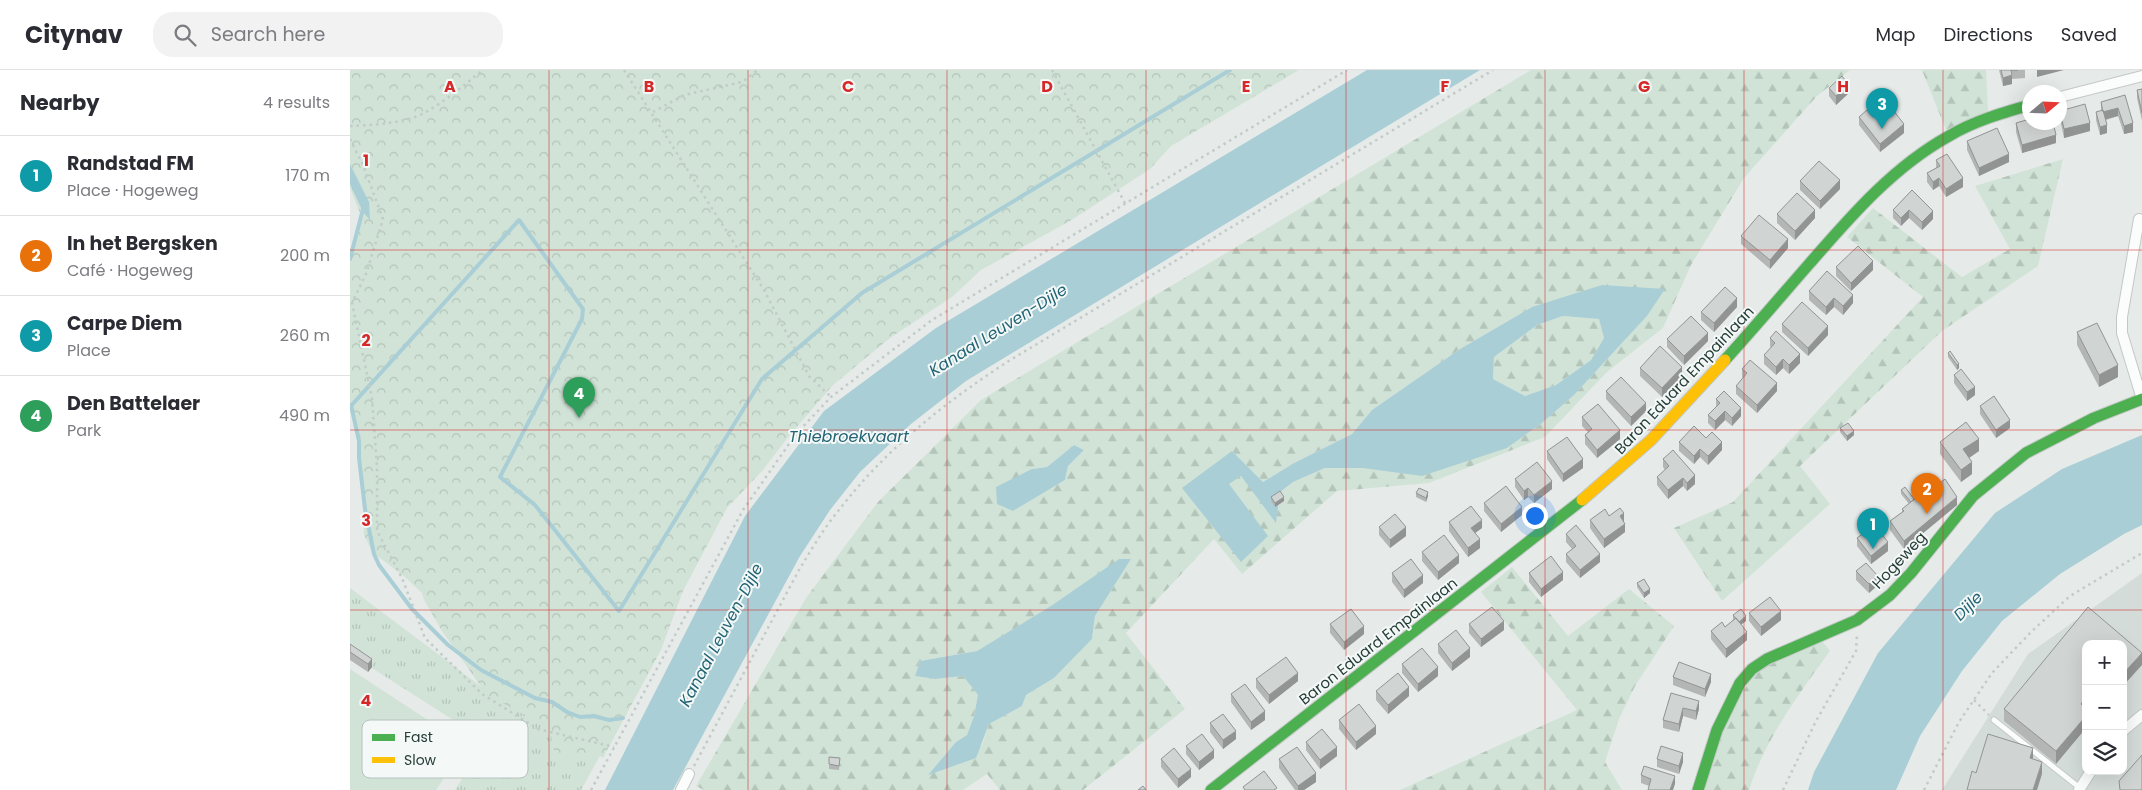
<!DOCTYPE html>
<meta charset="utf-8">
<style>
body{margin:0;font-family:Poppins,sans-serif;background:#f2f2f3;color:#2b2b33}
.controls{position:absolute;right:15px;bottom:15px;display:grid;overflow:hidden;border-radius:10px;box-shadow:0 5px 20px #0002}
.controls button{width:45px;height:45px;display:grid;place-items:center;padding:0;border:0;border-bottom:1px solid #e1e1e2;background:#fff;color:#2b2b33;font:25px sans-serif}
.compass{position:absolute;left:1672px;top:15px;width:45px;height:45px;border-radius:50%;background:#fff;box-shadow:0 5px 20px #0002;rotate:71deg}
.you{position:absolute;left:1184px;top:445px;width:18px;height:18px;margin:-12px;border:4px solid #fff;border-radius:50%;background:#1a73e8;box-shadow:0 0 0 8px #1a73e833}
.badge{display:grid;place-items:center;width:32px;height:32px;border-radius:50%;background:#697a76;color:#fff;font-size:16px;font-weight:700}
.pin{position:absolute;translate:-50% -41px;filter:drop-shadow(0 1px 2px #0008)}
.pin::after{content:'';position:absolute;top:26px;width:18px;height:15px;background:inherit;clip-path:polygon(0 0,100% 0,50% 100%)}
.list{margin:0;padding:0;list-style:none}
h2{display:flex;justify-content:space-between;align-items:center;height:65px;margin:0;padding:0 20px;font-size:21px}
h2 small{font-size:16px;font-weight:400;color:#7c7c81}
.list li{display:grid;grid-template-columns:32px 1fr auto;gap:15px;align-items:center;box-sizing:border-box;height:80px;padding:0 20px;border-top:1px solid #e1e1e2}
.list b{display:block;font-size:19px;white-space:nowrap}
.list p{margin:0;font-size:16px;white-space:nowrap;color:#7c7c81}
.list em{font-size:16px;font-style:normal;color:#7c7c81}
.icon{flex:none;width:28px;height:28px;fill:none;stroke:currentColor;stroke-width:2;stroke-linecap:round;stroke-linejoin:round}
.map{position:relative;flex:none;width:1792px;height:720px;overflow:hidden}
header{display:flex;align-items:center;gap:30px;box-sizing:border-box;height:70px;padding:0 25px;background:#fff;border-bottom:1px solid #e1e1e2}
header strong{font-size:24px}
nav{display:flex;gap:28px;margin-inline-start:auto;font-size:18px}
.search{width:350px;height:45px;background:#f2f2f3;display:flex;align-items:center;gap:12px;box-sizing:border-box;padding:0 18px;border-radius:20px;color:#7c7c81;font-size:19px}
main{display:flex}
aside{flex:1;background:#fff}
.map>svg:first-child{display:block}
.built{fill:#d4dcd9;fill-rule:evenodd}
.grass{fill:url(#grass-tufts)}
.forest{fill:url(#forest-firs);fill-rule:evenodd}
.park{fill:url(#park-crowns)}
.garden{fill:#d1e3d7}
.water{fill:#aaced6;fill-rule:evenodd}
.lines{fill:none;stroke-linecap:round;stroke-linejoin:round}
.stream{stroke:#aaced6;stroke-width:4}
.lane-casing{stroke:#c3c8c6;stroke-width:7}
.street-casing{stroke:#c3c8c6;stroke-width:12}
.fast-casing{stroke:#c2c8c6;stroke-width:13}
.slow-casing{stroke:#c2c8c6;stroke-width:13}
.path{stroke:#c2cbc8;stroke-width:2.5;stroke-dasharray:2.5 4;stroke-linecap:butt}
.lane{stroke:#fbfcfc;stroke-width:5}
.street{stroke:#fbfcfc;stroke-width:10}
.fast{stroke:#4caf50;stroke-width:11}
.slow{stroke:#ffc107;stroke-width:11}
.wall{fill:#b3b6b5}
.shaded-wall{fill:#929494}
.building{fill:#d0d4d3;stroke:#929494}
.grid{fill:none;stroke:#d62828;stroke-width:1;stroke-opacity:0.55}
.labels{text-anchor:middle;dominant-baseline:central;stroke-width:4;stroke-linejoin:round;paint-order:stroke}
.street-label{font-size:15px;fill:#253d38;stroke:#f4f9f7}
.water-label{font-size:16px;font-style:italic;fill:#226476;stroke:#f4f9f7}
.key{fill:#f4f9f7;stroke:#b6c1be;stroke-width:1}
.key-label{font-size:14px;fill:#253d38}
.grid-label{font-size:16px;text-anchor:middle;font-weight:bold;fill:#d62828;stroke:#f4f9f7;stroke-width:4;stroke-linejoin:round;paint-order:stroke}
</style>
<header>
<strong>Citynav</strong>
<div class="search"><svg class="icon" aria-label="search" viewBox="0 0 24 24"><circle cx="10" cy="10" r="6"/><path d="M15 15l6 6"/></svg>Search here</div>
<nav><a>Map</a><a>Directions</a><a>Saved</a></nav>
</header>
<main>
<aside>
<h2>Nearby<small>4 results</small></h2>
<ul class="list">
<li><span class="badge" style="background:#0f9aa8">1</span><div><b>Randstad FM</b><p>Place · Hogeweg</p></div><em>170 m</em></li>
<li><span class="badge" style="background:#e8710a">2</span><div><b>In het Bergsken</b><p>Café · Hogeweg</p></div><em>200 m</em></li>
<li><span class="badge" style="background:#0f9aa8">3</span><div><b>Carpe Diem</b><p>Place</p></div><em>260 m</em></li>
<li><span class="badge" style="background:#2e9e5b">4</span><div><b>Den Battelaer</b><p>Park</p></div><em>490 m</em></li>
</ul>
</aside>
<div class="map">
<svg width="1792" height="720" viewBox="0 0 1792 720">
<defs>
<pattern id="grass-tufts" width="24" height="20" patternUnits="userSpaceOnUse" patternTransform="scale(1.25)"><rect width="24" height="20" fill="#d1e3d7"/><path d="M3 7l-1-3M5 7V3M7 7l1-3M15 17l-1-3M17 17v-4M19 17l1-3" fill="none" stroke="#b3c4b9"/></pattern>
<pattern id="forest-firs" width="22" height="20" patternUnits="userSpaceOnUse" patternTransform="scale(1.25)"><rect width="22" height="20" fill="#d1e3d7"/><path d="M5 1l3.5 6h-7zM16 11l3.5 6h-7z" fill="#b3c4b9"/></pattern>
<pattern id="park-crowns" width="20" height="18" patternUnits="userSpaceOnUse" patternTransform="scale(1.25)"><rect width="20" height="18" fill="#d1e3d7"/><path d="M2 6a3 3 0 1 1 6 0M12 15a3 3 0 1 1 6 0" fill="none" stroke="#b3c4b9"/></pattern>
</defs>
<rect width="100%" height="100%" fill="#e6ebe9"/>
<path class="built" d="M1792,503V720H1592L1678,584ZM1736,574H1773V701H1736Z"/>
<path class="grass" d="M0,518L153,633L261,666L231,720H105L136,671L0,584Z"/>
<path class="forest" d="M1181,0H1500L1467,26L1394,108L1341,195L1313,258L1257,302L1195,367L1079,413L987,421L892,504L864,469L776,563L835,639L733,720H650L637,704L613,720H354L346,716L456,528L528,432L631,330ZM1182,237L1297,246L1224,325L1192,353L1157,378L1013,398H975L943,412L930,422L926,452L892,405L879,413L882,381L913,412L944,393L1002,364L1022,340L1110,279ZM724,375L734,380L718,396L715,410L663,441L682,399L697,397ZM781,489L745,546L742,569L704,608L676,625L672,636L639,654L632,675L579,704L606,672L617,665L624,646L628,625L613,606L585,609L565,606L570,591L627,581Z
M1572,0H1636L1638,41L1596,60Z
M1713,89L1688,196L1592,261L1450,396L1480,434L1372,531L1324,458L1383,432L1573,227L1497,167L1523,138L1612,207L1660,179L1625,116Z
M1213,246L1249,249L1254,268L1241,290L1206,315L1175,326L1143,309L1144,287L1187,255Z
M1162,497L1218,566L1279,519L1324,556L1285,616L1269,649L1255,692L1272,720H1050L1227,640L1131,522Z
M1471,570L1480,581C1448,625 1416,668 1399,720H1352L1378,646L1405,602Z"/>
<path class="park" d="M0,0H949L821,76L800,99L720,151L631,200L602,227L540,268L483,315L439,366L413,400L377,438L333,521L311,580L253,688L248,685L239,690H230L206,684L202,676L200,650H190L173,644L136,624L92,561L74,530L72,523L55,507L22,482L14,465L10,370L0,341V183L12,148L0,118Z"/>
<path class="garden" d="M0,599L116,675L86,720H0Z"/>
<path class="water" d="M1017,0H1130L616,311L561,354L510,402L480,440L450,486L323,720H255L395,446L474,341L586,258Z
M0,94L19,132L20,150L13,142L0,114Z
M1252,215L1315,219L1297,246L1224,325L1192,353L1157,378L1072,406L1013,398H975L943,412L930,422L926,453L891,406L879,414L918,466L891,492L832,418L882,381L913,412L944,393L1002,364L1022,340L1110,279L1182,237ZM1213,246L1249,249L1254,268L1241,290L1206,315L1175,326L1143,309L1144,287L1187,255Z
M1792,365V455L1774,464L1710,504L1652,551L1612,601L1570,666L1546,720H1458L1464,702L1528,583L1645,443L1712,399Z
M724,375L734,380L718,396L715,410L663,441L647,434L646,417L682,399L697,397Z
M769,489H781L745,546L742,569L704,608L676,625L672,636L639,654L626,688L578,705L606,672L617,665L624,646L628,625L613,606L585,609L565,606L570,591L627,581L701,536Z"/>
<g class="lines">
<path class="stream" d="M0,189L13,139
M1,335L9,371V388L15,439L24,484L29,495L62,539L98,575L131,600L156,613L185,628L202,632L217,642L230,647L244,646L259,650L273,648
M1,336L169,150L233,239L232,249L150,407L185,435L269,541L412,309L512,223L880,0"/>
<g class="lane-casing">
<path id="lane" d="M1644,650L1730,718"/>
</g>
<g class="street-casing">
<path id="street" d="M1710,27L1792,6
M1789,149L1772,247V263L1792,329
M1773,661L1792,645
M331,720L339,704
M1729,720L1741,701"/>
</g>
<g class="fast-casing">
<path id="fast" d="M1375,290C1404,258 1432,225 1460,193C1501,146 1543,97 1599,66C1624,51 1652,43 1680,35
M861,720L1232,430
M1348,720L1367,660L1390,613L1402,599L1417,589L1507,550L1540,525L1561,503L1623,426L1676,383L1744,348L1792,329"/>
</g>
<g class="slow-casing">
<path id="slow" d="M1232,430L1301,370L1375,290"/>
</g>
<path class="path" d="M274,0L414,220L459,306L481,327
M702,0L775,133
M303,42L334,25L392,12L408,0
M0,56C21,55 42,54 62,48C83,42 115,14 133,0
M0,69L13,95L33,149L16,204L2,233L22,328L27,397V461L52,508L75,568L132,624L188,659L264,677
M1624,630L1639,645
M344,696L449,500C461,480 474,458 489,440C535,380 593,334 657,292L1143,0
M241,720L393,440L446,364L481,327L582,250L997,0
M1433,720L1466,651L1506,581L1507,564
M1574,720L1609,652L1642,603L1681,562L1720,526L1792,483"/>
<use href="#lane" class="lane"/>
<use href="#street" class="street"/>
<use href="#fast" class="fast"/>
<use href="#slow" class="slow"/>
</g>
<path class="wall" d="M1649,0H1675V8L1662,9V14L1653,16Z
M1479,18L1499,23L1486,35L1479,26Z
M1792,19V51L1787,28V20Z
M1775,25L1783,62L1774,64L1768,46L1756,50L1757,63L1750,65L1746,50V42L1751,41V32Z
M1710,41L1740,61L1714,68L1710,49Z
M1509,47H1523L1554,63L1530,82L1509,55Z
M1666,53L1706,73L1672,83L1666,62Z
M1617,71L1659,92L1629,106L1617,80Z
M1586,90L1613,117L1596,127L1589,116L1583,120L1577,112V103L1586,98Z
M1450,111L1490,119L1470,139L1450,120Z
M1562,120L1583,149L1572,160L1559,148L1551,156L1543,148V140Z
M1427,144L1465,148L1445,170L1427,153Z
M1391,166L1438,178L1420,199L1391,174Z
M1486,197L1523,200L1501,221L1486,206Z
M1459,221L1503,233L1493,245L1484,237L1476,245L1459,230Z
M1387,237L1364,262L1351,250V242Z
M1432,254L1478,265L1458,286L1432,262Z
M1727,262L1768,307L1749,317L1727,275Z
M1420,268L1450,293L1439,304L1433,298L1426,305L1414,294V285L1421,278L1420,276Z
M1317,269L1358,271L1334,295L1317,277Z
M1598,283L1609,298L1607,300L1598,287Z
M1290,298L1332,306L1312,327L1290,306Z
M1392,299L1427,321L1407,343L1386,324V316L1393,308L1392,307Z
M1604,305L1625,325L1617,331L1604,313Z
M1256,321L1296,341L1281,356L1256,329Z
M1366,329L1391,346L1382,356L1375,350L1365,360L1358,353V345L1366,337Z
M1630,336L1660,358L1646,368L1630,344Z
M1232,347L1270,369L1247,388L1235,374V365L1238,362L1232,356Z
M1490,358L1504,365L1497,371L1490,362Z
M1356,368L1372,380L1358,395L1350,387L1344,394L1329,381V372Z
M1590,372L1629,381L1619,388L1622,404L1611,412L1590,384Z
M1197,381L1233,398L1213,412L1197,389Z
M1313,389L1345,414L1337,421L1333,416L1318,429L1307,415V407L1315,400L1313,397Z
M1165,409L1202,419L1184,433L1178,427L1174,430L1165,417Z
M1551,420L1564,429L1578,422L1607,435L1554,479L1540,460V451L1552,442V439L1559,434L1551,424Z
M1066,423L1078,426L1076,432L1066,427Z
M921,427L934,431L925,437L921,431Z
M1134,433L1172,445L1151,462L1134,441Z
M1259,446L1274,452L1275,462L1254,478L1240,458V450Z
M1099,452L1132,458L1125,463L1130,478L1118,487L1099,461Z
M1029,457L1056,466L1040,478L1029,465Z
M1516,457L1538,481L1521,494L1507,476V468L1516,461Z
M1216,464L1250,492L1230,508L1216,492V484L1222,479L1216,472Z
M1072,482L1109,493L1088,510L1072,491Z
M1506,501L1528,515L1519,523L1506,510Z
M1042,503L1073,513L1054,528L1042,512Z
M1179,503L1213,510L1191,527L1179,512Z
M1287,513L1300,523L1294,528L1287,517Z
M1399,543L1431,550L1411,566L1399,551Z
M1383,545L1396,551L1391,554L1397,570L1376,588L1361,569V561L1375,557L1383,550Z
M980,554L1014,564L994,580L980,563Z
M1119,554L1154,560L1131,577L1119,563Z
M0,574L22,597L18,602L0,590Z
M1088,574L1120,587L1102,601L1088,583Z
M1736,574L1706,694L1654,651V639Z
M1052,594L1088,606L1068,622L1052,603Z
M1323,607L1361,612L1355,627L1323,615Z
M906,609L948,611L919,634L906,618Z
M1026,621L1059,626L1038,644L1026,630Z
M1321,623L1349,639L1346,650L1333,646L1329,662L1313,658V650Z
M881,624L915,650L901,660L881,632Z
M989,650L1026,664L1006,680L989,659Z
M860,653L886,669L873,679L860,662Z
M956,672L987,686L970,699L956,680Z
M836,676L864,688L849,700L836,684Z
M479,687L490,688L489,700L479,699Z
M811,689L841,707L828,718L811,697Z
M929,689L966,712L954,720H945L929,698Z
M1307,689L1333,692L1329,704L1307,697Z
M1291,705L1325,714L1299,716L1291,713Z"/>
<path class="shaded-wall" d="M1687,0H1714L1687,7Z
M1662,5V14L1653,16V8Z
M1499,15V23L1486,35V26Z
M1768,38V46L1753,50V42Z
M1740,53V61L1714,68V59Z
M1783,53V62L1774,64V56Z
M1554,54V63L1530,82V74Z
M1757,55V63L1750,65V57Z
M1706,65V73L1672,83V75Z
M1659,84V92L1629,106V98Z
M1589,108V116L1583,120V112Z
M1613,108V117L1596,127V119Z
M1490,110V119L1470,139V131Z
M1465,140V148L1445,170V161Z
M1559,140V148L1551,156V148Z
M1583,141V149L1572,160V152Z
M1438,169V178L1420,199V190Z
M1523,191V200L1501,221V213Z
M1503,225V233L1493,245V236Z
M1387,228V237L1364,262V253Z
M1484,228V237L1476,245V237Z
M1478,256V265L1458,286V278Z
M1358,263V271L1334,295V286Z
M1450,284V293L1439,304V295Z
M1433,289V298L1426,305V297Z
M1609,294V298L1607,300V295Z
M1768,295V307L1749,317V305Z
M1332,297V306L1312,327V318Z
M1427,313V321L1407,343V335Z
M1625,317V325L1617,331V322Z
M1296,333V341L1281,356V347Z
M1391,338V346L1382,356V348Z
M1375,341V350L1365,360V351Z
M1660,350V358L1646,368V360Z
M1270,360V369L1247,388V380Z
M1504,361V365L1497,371V366Z
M1629,369V381L1613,392V379Z
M1372,372V380L1358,395V386Z
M1350,379V387L1344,394V386Z
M1233,389V398L1213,412V404Z
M1622,392V404L1611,412V400Z
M1345,405V414L1337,421V413Z
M1333,408V416L1318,429V420Z
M1202,411V419L1184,433V425Z
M1178,418V427L1174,430V421Z
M1078,422V426L1076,432V428Z
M934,427V431L925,437V433Z
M1607,427V435L1554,479V471Z
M1172,437V445L1151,462V454Z
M1274,443V452L1270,446Z
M1132,450V458L1121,466V458Z
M1275,454V462L1254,478V469Z
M1056,457V466L1040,478V470Z
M1130,469V478L1118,487V478Z
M1538,472V481L1521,494V486Z
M1250,484V492L1230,508V500Z
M1109,485V493L1088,510V502Z
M1213,502V510L1191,527V519Z
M1073,505V513L1054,528V520Z
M1528,506V515L1519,523V514Z
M1300,519V523L1294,528V523Z
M1431,541V550L1411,566V557Z
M1396,546V551L1388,557V552Z
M1154,551V560L1131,577V569Z
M1014,556V564L994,580V572Z
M1397,562V570L1376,588V579Z
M1120,578V587L1102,601V593Z
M1792,583V595L1773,616V604Z
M22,589V597L18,602V594Z
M1088,597V606L1068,622V614Z
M948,603V611L919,634V625Z
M1361,604V612L1355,627V619Z
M1059,617V626L1038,644V635Z
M1736,628V640L1731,634Z
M1349,631V639L1346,650V641Z
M1333,638V646L1329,662V654Z
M915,641V650L901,660V652Z
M1736,646V658L1706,694V681Z
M1026,656V664L1006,680V672Z
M886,661V669L873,679V670Z
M987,677V686L970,699V690Z
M1683,678V690L1680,688Z
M864,680V688L849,700V692Z
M1333,683V692L1329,704V696Z
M1692,692V704L1687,720H1683Z
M841,699V707L828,718V709Z
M966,703V712L954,720H948V716Z
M1325,706V714L1323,720H1320Z"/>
<path class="building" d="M1651,0H1668H1661L1662,5L1653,8Z
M1492,6L1499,15L1486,26L1479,18Z
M1792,19V43L1787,20Z
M1775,25L1783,53L1774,56L1768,38L1753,42L1751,32Z
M1735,34L1740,53L1714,59L1710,41Z
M1539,35L1554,54L1530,74L1509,47L1517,40L1523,47Z
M1753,40L1757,55L1750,57L1746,42Z
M1680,49V52H1703L1706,65L1672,75L1666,53Z
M1647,58L1659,84L1629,98L1617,71Z
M1597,84L1613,108L1596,119L1589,108L1583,112L1577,103L1590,96L1586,90Z
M1469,91L1490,110L1470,131L1450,111Z
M1562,120L1583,141L1572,152L1559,140L1551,148L1543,140Z
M1447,123L1465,140L1445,161L1427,144Z
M1409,145L1438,169L1420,190L1391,166Z
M1508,176L1523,191L1501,213L1486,197Z
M1477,201L1503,225L1493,236L1484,228L1476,237L1459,221Z
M1375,217L1387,228L1364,253L1351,242Z
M1452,232L1478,256L1458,278L1432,254Z
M1341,246L1358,263L1334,286L1317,269Z
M1747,253L1768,295L1749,305L1727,262Z
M1426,261L1450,284L1439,295L1433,289L1426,297L1414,285L1425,273L1420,268Z
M1310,276L1332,297L1312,318L1290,298Z
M1600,281L1609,294L1607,295L1598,283Z
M1400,290L1427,313L1407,335L1386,316L1397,303L1392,299Z
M1611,299L1625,317L1617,322L1604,305Z
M1271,307L1296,333L1281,347L1256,321Z
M1374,321L1391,338L1382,348L1375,341L1365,351L1358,345L1370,333L1366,329Z
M1644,326L1660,350L1646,360L1630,336Z
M1248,334L1270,360L1247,380L1235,365L1242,359L1232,347Z
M1616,352L1629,369L1613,379L1622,392L1611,400L1590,372Z
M1498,353L1504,361L1497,366L1490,358Z
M1344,356L1356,368L1362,362L1372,372L1358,386L1350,379L1344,386L1329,372Z
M1217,367L1233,389L1213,404L1197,381Z
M1323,380L1345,405L1337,413L1333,408L1318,420L1307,407L1319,396L1313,389Z
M1187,392L1202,411L1184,425L1178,418L1174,421L1165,409Z
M1595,409L1607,427L1554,471L1540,451L1554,441L1552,439L1576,420L1578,422Z
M1156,416L1172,437L1151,454L1134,433Z
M1555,417L1564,429L1561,432L1551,420Z
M1069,418L1078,422L1076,428L1066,423Z
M930,421L934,427L925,433L921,427Z
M1121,436L1132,450L1121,458L1130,469L1118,478L1099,452Z
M1270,438L1274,443L1270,446L1275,454L1254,469L1240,450L1255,439L1259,446Z
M1045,444L1056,457L1040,470L1029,457Z
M1522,452L1538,472L1521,486L1507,468L1518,460L1516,457Z
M1226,455L1250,484L1230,500L1216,484L1226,476L1216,464Z
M1094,465L1109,485L1088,502L1072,482Z
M1201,486L1213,502L1191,519L1179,503Z
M1061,489L1073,505L1054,520L1042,503Z
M1516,493L1528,506L1519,514L1506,501Z
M1294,509L1300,519L1294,523L1287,513Z
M1420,527L1431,541L1411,557L1399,543Z
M1142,537L1154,551L1131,569L1119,554Z
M1738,537L1792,583L1773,604V574H1736V628L1731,634L1736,638V646L1706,681L1654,639Z
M1001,539L1014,556L994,572L980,554Z
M1391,539L1396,546L1389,552L1383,545Z
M1386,548L1397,562L1376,579L1361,561L1372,552L1375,557Z
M1106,560L1120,578L1102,593L1088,574Z
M0,574L22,589L18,594L0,582Z
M1072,578L1088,597L1068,614L1052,594Z
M936,587L948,603L919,625L906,609Z
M1329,592L1361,604L1355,619L1323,607Z
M1048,603L1059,617L1038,635L1026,621Z
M895,614L915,641L901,652L881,624Z
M1321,623L1349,631L1346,641L1333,638L1329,654L1313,650Z
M1009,634L1026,656L1006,672L989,650Z
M873,644L886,661L873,670L860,653Z
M972,659L987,677L970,690L956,672Z
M852,664L864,680L849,692L836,676Z
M1638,664L1683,678L1680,688L1692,692L1683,720H1617L1622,701L1626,703Z
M1311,676L1333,683L1329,696L1307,689Z
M947,677L966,703L948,716L929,689Z
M824,678L841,699L828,709L811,689Z
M1792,685V720H1770L1769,711Z
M479,687L490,688L489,696L479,694Z
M1294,696L1325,706L1320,720H1298L1301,709L1291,705Z
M914,701L927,718L924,720H895L893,717Z
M793,716L796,720H788Z"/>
<path class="grid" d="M199,0V720M398,0V720M597,0V720M796,0V720M996,0V720M1195,0V720M1394,0V720M1593,0V720M0,180H1792M0,360H1792M0,540H1792"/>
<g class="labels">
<g class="street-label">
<text transform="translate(1334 310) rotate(-47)">Baron Eduard Empainlaan</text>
<text transform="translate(1549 490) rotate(-47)">Hogeweg</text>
<text transform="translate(1028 571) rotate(-38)">Baron Eduard Empainlaan</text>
</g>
<g class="water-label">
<text transform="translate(648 260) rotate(-32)">Kanaal Leuven-Dijle</text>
<text x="499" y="366">Thiebroekvaart</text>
<text transform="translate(1618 536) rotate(-45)">Dijle</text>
<text transform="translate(371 565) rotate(-62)">Kanaal Leuven-Dijle</text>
</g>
</g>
<rect x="12" y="650" width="166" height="58" rx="8" class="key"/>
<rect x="22" y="664" width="23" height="7" fill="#4caf50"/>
<rect x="22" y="687" width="23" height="6" fill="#ffc107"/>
<g class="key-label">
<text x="54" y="672">Fast</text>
<text x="54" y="695">Slow</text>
</g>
<g class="grid-label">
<text x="100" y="22">A</text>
<text x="299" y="22">B</text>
<text x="498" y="22">C</text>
<text x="697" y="22">D</text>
<text x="896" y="22">E</text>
<text x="1095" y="22">F</text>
<text x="1294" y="22">G</text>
<text x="1493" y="22">H</text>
<text x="16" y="96">1</text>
<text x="16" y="276">2</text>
<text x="16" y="456">3</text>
<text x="16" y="636">4</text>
</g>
</svg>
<div class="controls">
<button>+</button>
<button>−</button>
<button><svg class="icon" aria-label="layers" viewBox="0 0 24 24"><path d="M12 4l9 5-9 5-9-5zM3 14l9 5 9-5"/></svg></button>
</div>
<svg class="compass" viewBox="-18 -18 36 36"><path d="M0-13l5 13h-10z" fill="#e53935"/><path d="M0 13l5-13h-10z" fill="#7c7c81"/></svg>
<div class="you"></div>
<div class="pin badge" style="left:1523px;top:479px;background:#0f9aa8">1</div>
<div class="pin badge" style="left:1577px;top:444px;background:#e8710a">2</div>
<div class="pin badge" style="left:1532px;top:59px;background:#0f9aa8">3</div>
<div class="pin badge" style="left:229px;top:348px;background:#2e9e5b">4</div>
</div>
</main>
